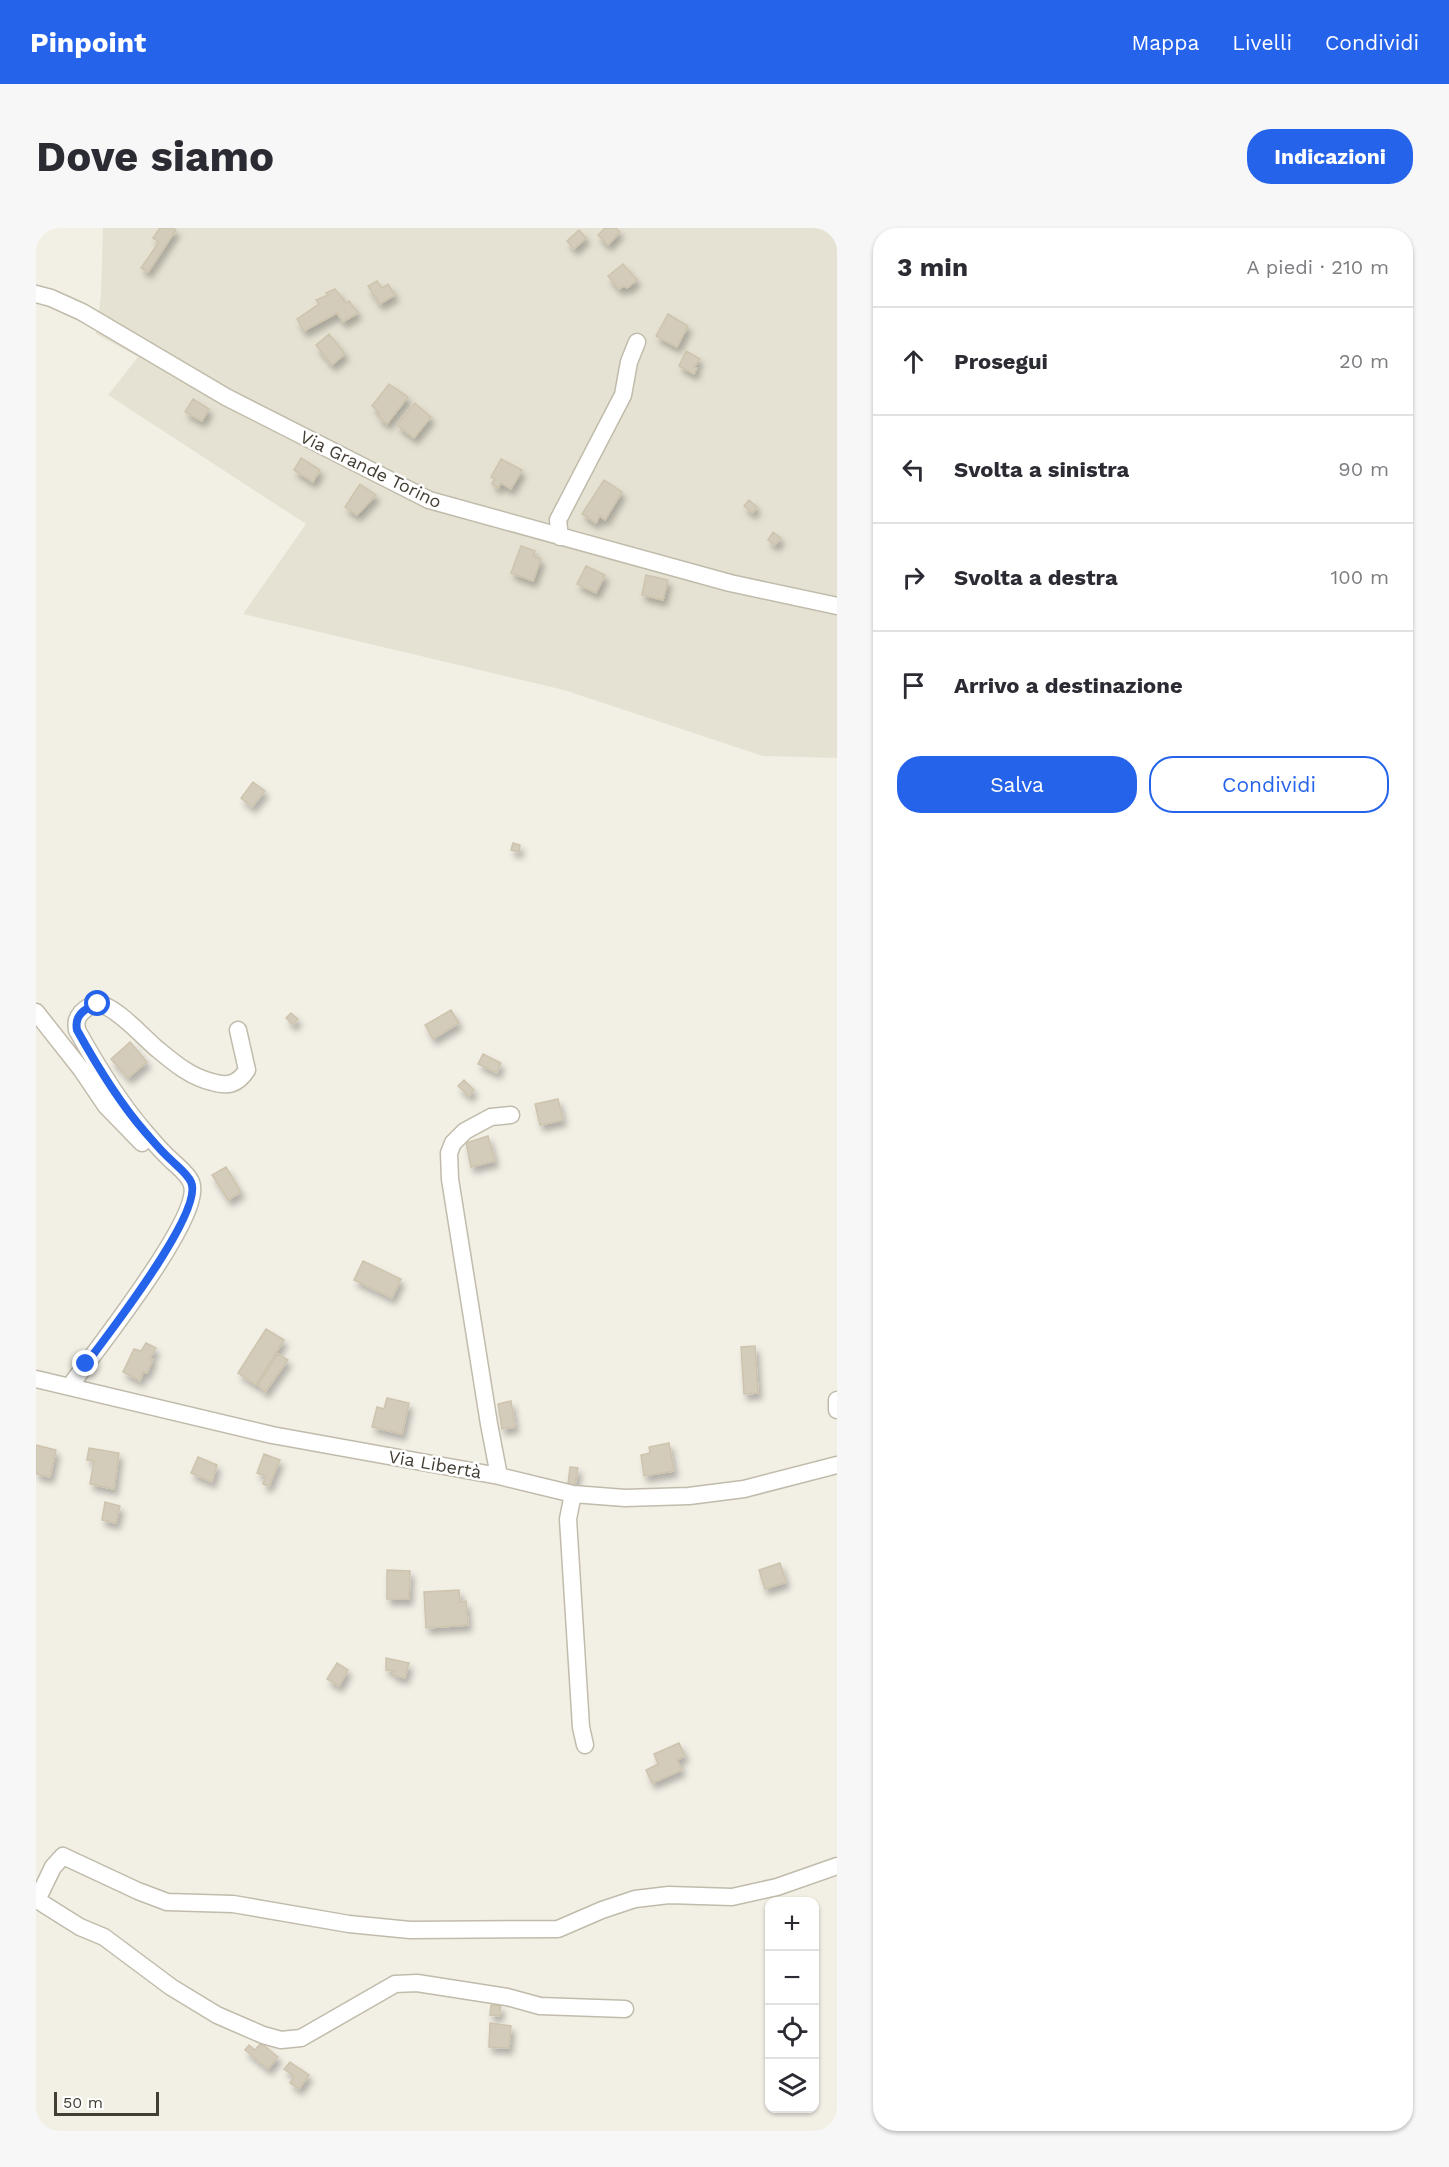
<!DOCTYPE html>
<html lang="it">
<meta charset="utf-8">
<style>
body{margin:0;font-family:"Work Sans",sans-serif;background:#f7f7f7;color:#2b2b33}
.controls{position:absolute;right:18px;bottom:18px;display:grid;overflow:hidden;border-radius:12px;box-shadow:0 2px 4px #0004}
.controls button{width:54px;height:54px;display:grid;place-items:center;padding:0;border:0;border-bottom:2px solid #e1e1e2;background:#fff;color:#2b2b33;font:30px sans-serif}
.scale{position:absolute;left:18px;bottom:15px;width:105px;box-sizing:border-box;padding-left:6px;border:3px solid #443f34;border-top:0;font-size:16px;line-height:21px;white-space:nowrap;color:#443f34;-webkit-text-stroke:4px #fff;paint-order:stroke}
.stop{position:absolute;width:18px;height:18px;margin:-14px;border:4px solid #2563eb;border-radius:50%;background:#fff}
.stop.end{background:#2563eb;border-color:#fff;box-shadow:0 2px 6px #0008}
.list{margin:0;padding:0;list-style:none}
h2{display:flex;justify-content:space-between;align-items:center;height:78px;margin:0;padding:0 24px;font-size:26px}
h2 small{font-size:20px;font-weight:400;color:#7c7c81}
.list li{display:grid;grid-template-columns:39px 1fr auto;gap:18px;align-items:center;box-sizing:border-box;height:108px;padding:0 24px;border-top:2px solid #e1e1e2}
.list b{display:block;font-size:22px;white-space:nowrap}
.list em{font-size:20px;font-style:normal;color:#7c7c81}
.actions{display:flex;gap:12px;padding:18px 24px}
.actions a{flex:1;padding:14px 0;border:2px solid #2563eb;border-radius:24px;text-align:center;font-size:21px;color:#2563eb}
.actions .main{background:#2563eb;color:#fff}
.icon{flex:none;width:33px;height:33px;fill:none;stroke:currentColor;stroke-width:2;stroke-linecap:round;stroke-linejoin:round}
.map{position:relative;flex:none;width:801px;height:1903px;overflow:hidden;border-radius:24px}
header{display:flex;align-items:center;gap:36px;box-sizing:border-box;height:84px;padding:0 30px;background:#2563eb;color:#fff}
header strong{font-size:28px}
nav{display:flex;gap:33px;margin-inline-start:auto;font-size:21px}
.intro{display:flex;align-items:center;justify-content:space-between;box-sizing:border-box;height:144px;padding:0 36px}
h1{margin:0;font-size:42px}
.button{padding:15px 27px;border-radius:24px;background:#2563eb;color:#fff;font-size:21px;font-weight:700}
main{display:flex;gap:36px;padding:0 36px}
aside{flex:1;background:#fff;border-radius:24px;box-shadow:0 2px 4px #0004}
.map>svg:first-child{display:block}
.residential{fill:#e6e2d3}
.building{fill:#d3ccba;stroke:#cec4ae;stroke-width:1.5;filter:url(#shadow)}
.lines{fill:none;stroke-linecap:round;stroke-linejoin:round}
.minor-casing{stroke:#c0bbaa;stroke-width:19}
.minor{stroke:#fff;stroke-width:16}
.route{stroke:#2563eb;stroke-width:8}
.labels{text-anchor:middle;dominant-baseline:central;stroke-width:5;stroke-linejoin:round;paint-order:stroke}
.street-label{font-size:18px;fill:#443f34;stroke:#fff}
</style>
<header>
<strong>Pinpoint</strong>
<nav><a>Mappa</a><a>Livelli</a><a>Condividi</a></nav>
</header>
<div class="intro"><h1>Dove siamo</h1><a class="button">Indicazioni</a></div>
<main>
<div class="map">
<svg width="801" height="1903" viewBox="0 0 801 1903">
<defs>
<filter id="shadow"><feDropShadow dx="3.5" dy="6" stdDeviation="3" flood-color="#0004"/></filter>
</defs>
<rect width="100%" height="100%" fill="#f2efe5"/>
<path class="residential" d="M67,0H801V530L727,528L528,462L207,386L270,296L72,167L102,129L60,106L65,67Z"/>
<path class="building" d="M124,0H137L140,2L112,44L105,40L123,14L117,10Z
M569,0H580L584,4L572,17L562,7Z
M543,2L550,10L538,21L531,13Z
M587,36L601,52L591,60L588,58L583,61L572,48Z
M341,53L346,60L352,56L359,67L344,76L332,58Z
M299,61L310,75L313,73L322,85L307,94L301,85L268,103L261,91L283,76L280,72L292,67L290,65Z
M632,86L652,98L641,119L620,108Z
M293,106L309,126L296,137L280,117Z
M650,123L664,131L658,139L661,140L658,146L643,138Z
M353,156L372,169L351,196L342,188L344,185L336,178Z
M157,171L173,181L166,193L149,184Z
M379,175L395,189L378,210L361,197Z
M265,230L284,242L277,254L258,242Z
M465,231L486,242L475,261L465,255L462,260L456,256L459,251L455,249Z
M568,252L586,264L569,292L564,288L560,295L546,286Z
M324,256L340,267L321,287L309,279Z
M713,272L721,279L716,285L708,278Z
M737,304L745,310L739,317L732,312Z
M485,318L499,323L497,328L505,331L497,353L475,345Z
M550,338L569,347L560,365L541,356Z
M610,347L632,352L627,372L606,367Z
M217,554L229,563L216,579L205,570Z
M477,615L484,617L483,624L475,622Z
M415,782L423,795L397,811L389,797Z
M255,785L262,791L257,797L250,790Z
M94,814L111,834L92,850L75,831Z
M447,826L465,835L461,845L442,836Z
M428,852L438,862L433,868L422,858Z
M522,871L527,892L504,897L499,876Z
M452,908L459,933L435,939L430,915Z
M190,939L205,964L192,972L176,947Z
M327,1033L365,1051L356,1070L318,1052Z
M230,1101L248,1112L220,1157L202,1145Z
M110,1115L120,1120L114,1130L117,1131L111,1145L107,1144L104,1153L87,1144L98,1121L105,1123Z
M719,1118L722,1165L708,1166L705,1119Z
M242,1126L252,1132L229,1164L222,1157Z
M351,1170L373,1175L366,1206L336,1199L341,1179L348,1181Z
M475,1173L479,1199L466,1201L462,1176Z
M633,1215L638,1243L608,1248L605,1227L614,1225L613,1219Z
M0,1217L20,1222L14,1249L0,1246Z
M53,1220L83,1225L78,1261L54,1256L58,1233L51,1232Z
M228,1226L244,1232L233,1258L227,1256L230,1248L221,1245Z
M162,1229L181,1237L176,1254L155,1245Z
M534,1239L542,1240L539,1257L532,1256Z
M69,1274L84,1278L80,1295L66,1292Z
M744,1335L750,1354L729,1361L723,1342Z
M351,1342L374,1343L373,1371H351Z
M423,1362L424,1374L430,1373L432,1397L390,1400L388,1364Z
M350,1430L373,1435L369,1450L357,1447L358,1443L350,1442Z
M301,1435L312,1442L303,1458L291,1451Z
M643,1515L649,1528L641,1532L646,1542L616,1555L610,1542L622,1536L618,1526Z
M455,1777L465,1778L463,1788L454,1787Z
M454,1795L475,1798L473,1820L453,1819Z
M225,1815L242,1829L232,1841L209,1822L213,1817L219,1822Z
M254,1834L273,1847L263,1861L254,1855L258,1848L248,1841Z"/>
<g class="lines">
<g class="minor-casing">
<path id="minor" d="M0,66L15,70L46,84L190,169L393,272L694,355L801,378
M524,309L522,292L587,167L593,134L601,114
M0,784L45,841L70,878L106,915
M0,1151L236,1207L463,1248L537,1266L589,1270L653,1268L708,1261L801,1237
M34,1158C56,1127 170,986 155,954C151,945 141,938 134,931C125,923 117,913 109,904C82,873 61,838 41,802C40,795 40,791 45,785C49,781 55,777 61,776C78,776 107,809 120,820C137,834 154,849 176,854C192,859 202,856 211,842L202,802
M801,1172V1182
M463,1248L453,1196L414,951L413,925L417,915L429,903L455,889L475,887
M537,1266L532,1291L545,1499L549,1517
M589,1781L504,1778L471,1769L381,1755L359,1756L265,1810L245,1812L227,1807L181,1787L135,1759L68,1709L44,1699L1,1672L17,1639L27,1628L102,1663L131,1674L197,1676L313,1696L374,1702L522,1701L566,1682L599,1671L633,1667L696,1669L741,1659L801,1638"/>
</g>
<use href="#minor" class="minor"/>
</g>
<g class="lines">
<path class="route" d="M50,1136C70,1109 169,983 155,954C151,945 141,938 134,931C125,923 117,913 109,904C82,873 61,838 41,802C38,787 49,780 62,776"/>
</g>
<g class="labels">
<g class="street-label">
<text transform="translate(335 241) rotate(26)">Via Grande Torino</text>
<text transform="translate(399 1236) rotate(10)">Via Libertà</text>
</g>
</g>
</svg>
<div class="controls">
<button>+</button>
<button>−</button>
<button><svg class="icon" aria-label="locate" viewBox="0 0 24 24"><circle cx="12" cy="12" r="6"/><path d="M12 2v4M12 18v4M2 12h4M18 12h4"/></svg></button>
<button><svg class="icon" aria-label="layers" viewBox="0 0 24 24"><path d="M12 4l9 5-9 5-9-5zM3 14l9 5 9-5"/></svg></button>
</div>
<div class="scale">50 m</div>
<div class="stop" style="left:62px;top:776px"></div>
<div class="stop end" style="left:50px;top:1136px"></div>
</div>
<aside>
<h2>3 min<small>A piedi · 210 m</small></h2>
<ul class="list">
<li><svg class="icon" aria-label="ahead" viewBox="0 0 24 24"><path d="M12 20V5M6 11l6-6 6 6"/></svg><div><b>Prosegui</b></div><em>20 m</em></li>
<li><svg class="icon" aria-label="left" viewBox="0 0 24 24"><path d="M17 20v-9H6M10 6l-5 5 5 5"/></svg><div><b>Svolta a sinistra</b></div><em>90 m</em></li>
<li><svg class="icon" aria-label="right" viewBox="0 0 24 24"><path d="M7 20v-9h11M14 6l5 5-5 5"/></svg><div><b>Svolta a destra</b></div><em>100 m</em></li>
<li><svg class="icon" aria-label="arrive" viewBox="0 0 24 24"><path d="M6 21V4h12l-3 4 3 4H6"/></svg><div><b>Arrivo a destinazione</b></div></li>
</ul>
<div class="actions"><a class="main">Salva</a><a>Condividi</a></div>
</aside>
</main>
